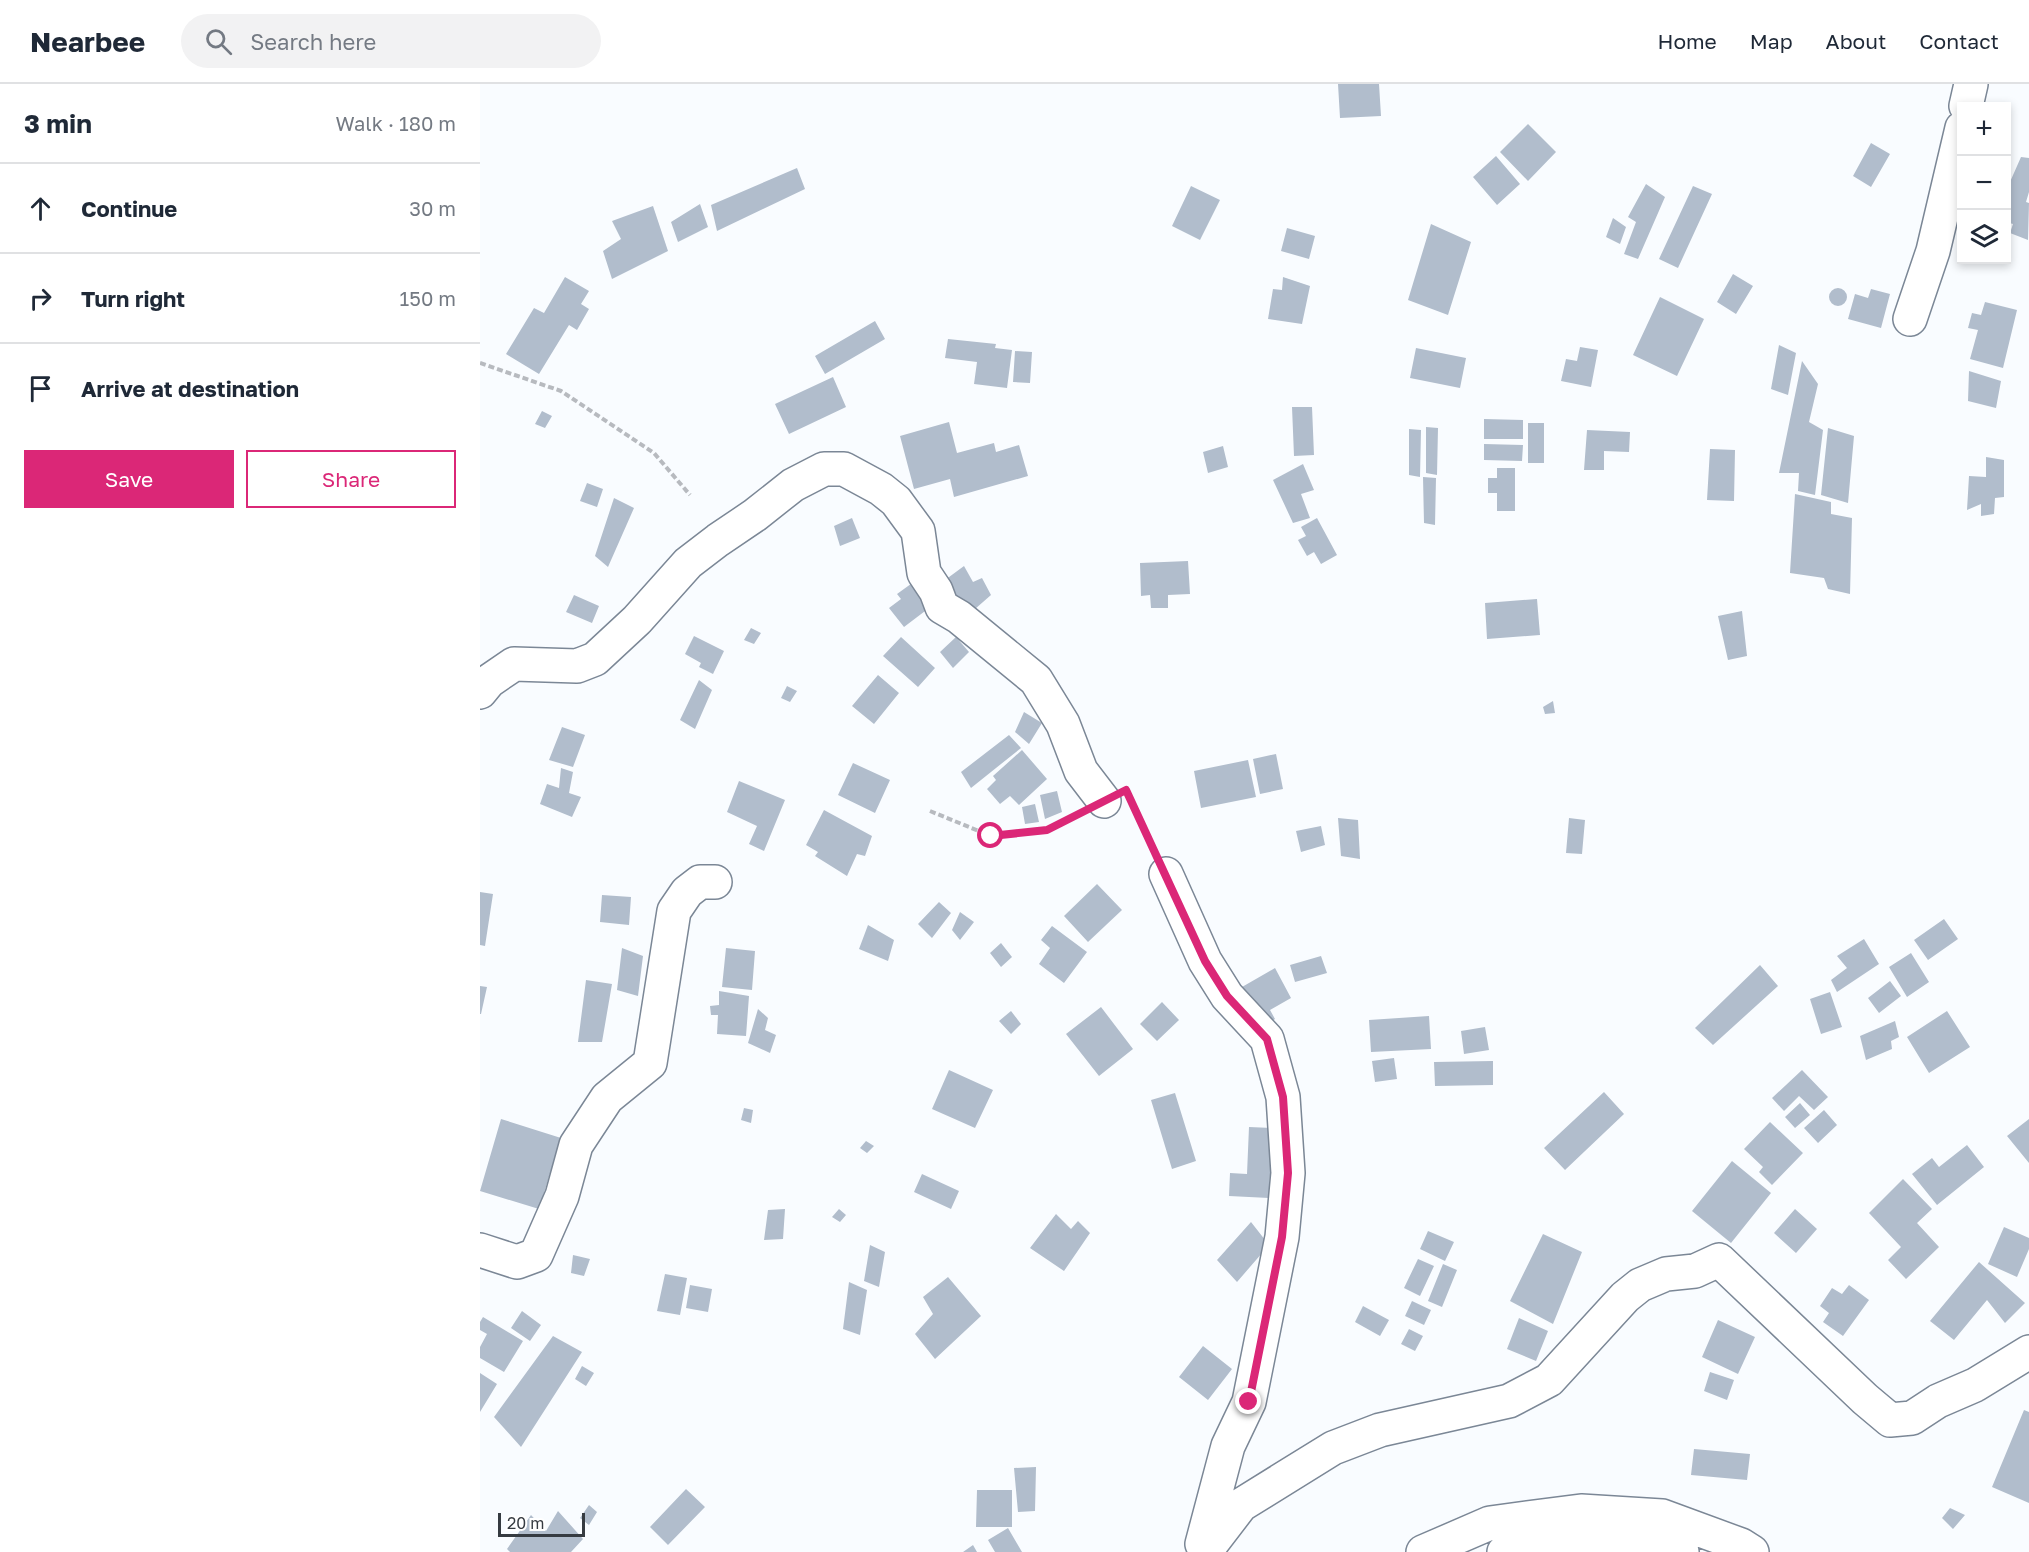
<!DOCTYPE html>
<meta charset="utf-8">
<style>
body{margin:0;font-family:"Golos Text",sans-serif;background:#f2f2f3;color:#1f2937}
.controls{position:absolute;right:18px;top:18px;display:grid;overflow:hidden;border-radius:0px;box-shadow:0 3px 9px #0003}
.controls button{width:54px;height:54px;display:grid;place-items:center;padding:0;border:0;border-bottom:2px solid #e0e1e3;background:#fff;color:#1f2937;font:30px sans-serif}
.scale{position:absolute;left:18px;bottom:15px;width:87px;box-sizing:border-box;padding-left:6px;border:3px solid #363b41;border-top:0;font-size:16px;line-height:21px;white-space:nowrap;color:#363b41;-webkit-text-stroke:4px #fff;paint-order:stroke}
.stop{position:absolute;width:18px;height:18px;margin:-14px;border:4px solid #db2777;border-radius:50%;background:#fff}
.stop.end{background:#db2777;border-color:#fff;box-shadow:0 2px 6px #0008}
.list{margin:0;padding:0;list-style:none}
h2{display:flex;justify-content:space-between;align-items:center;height:78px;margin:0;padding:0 24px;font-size:26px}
h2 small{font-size:20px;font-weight:400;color:#747a83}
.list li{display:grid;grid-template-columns:39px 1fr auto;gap:18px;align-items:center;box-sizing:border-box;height:90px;padding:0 24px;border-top:2px solid #e0e1e3}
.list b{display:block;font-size:22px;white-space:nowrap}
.list em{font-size:20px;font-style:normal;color:#747a83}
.actions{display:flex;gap:12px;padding:18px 24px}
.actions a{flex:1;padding:14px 0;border:2px solid #db2777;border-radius:0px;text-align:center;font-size:21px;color:#db2777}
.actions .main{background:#db2777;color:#fff}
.icon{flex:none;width:33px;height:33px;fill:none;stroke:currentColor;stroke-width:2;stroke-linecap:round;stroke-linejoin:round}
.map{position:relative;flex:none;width:1549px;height:1468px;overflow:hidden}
header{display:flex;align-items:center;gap:36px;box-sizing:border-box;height:84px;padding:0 30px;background:#fff;border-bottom:2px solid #e0e1e3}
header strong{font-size:28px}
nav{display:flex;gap:33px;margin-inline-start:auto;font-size:21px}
.search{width:420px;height:54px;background:#f2f2f3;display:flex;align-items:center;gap:15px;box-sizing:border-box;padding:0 21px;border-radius:33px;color:#747a83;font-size:22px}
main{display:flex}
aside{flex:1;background:#fff}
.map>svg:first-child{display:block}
.building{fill:#b1bdcc}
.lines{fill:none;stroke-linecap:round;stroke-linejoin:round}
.minor-casing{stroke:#7b8796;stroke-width:36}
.highway-casing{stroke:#7b8796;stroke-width:36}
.path{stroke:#b7babf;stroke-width:4;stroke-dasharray:6 3;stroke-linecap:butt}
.minor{stroke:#fff;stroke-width:33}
.highway{stroke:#fff;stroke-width:33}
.route{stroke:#db2777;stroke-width:8}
</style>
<header>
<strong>Nearbee</strong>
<div class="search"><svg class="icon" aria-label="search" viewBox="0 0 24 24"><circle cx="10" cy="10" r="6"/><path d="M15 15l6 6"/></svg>Search here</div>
<nav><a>Home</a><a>Map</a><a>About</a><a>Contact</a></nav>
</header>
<main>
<aside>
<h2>3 min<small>Walk · 180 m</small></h2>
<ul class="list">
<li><svg class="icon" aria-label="ahead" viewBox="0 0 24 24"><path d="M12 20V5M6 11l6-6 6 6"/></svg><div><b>Continue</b></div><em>30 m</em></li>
<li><svg class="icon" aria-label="right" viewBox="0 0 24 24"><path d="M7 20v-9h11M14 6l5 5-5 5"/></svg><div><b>Turn right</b></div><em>150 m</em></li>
<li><svg class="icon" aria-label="arrive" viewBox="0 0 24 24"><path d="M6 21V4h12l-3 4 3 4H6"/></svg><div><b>Arrive at destination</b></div></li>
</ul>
<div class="actions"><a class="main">Save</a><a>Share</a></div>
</aside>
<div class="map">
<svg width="1549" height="1468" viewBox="0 0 1549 1468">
<rect width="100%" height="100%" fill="#f9fcff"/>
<path class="building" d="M858,0H899L901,32L860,34Z
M1048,40L1076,68L1048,97L1020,68Z
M1391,59L1410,70L1391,103L1373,92Z
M1016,72L1040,100L1017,121L993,93Z
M1541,73L1549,74V108L1546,118L1549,119L1548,156L1530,149L1533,140L1526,138V107Z
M317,84L325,105L237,147L231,121Z
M1166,100L1185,113L1158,175L1144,170L1156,138L1148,133Z
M711,102L740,116L720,156L692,142Z
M1213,102L1232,110L1198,184L1179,175Z
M220,120L228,143L198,158L191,138Z
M173,122L188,167L132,195L123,167L141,155L132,137Z
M1133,134L1146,143L1140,160L1126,153Z
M951,140L991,158L968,231L928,216Z
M807,144L835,152L829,175L801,167Z
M1253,190L1273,202L1256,230L1237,218Z
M85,193L109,207L101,220L109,225L97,246L89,241L59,290L26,270L54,224L64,229Z
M803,193L830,202L822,240L788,235L793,205L802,206Z
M1349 213a9 9 0 1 1 18 0a9 9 0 1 1-18 0Z
M1391,205L1410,210L1401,244L1368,235L1375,210L1388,214Z
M1180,213L1224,235L1197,292L1153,271Z
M1505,218L1537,226L1523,284L1490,275L1498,246L1488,244L1492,229L1501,231Z
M395,237L405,255L345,290L335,272Z
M468,255L516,260L515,264L532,266L527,304L494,300L497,278L465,274Z
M1299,261L1316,269L1308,311L1291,305Z
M1100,263L1118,266L1111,303L1081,297L1086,275L1097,277Z
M936,264L986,274L980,304L930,294Z
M535,267L552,268L550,299L533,298Z
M1322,277L1338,300L1329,338L1343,346L1335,411L1318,407L1319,389H1299Z
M1489,287L1521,297L1516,324L1488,317Z
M353,293L366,323L309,350L295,320Z
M812,323H832L834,371L814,372Z
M62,327L72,332L65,344L55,340Z
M1004,335L1043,336V355H1004Z
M469,338L477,369L514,359L516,368L539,361L548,392L474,413L470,395L434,405L420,352Z
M1048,339H1064V379H1048Z
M946,343L958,344L957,391L946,389Z
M1348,344L1374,352L1368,419L1341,411Z
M929,345L941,346L940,393L929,391Z
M1107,346L1150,348L1149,368L1124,367V386H1104Z
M1004,360L1043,361L1042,377L1004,376Z
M743,362L748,383L728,389L723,368Z
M1230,365L1255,366L1254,417L1227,416Z
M1506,373L1524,376V413L1515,414L1514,430L1501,432V420L1487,426L1489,392L1506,393Z
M823,380L834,406L821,410L830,434L813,439L793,396Z
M1017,384H1035V427H1017V409H1008V394H1017Z
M943,393L956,394L955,441L944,439Z
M107,399L123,405L117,423L100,417Z
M1315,410L1351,418V430L1372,434L1370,510L1348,505L1344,494L1310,489Z
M134,414L154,424L128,483L115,472Z
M372,434L380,454L360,462L354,442Z
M837,434L857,471L841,480L834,468L827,472L818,456L826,452L821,443Z
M708,477L710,510L688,511V524H671L670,511L661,512L660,479Z
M484,482L493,498L502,494L511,511L487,532L465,496Z
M435,497L453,521L424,543L409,524L421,515L417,510Z
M94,511L119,522L112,539L86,528Z
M1057,515L1060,551L1007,555L1005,519Z
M1262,527L1267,572L1248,576L1238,532Z
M271,544L281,549L274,560L264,556Z
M214,552L244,567L233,590L219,583L221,579L205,570Z
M421,553L455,584L438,603L403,572Z
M476,553L489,568L473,584L460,568Z
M398,591L419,609L394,640L372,622Z
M219,596L232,606L215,645L200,636Z
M307,602L317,607L310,618L301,614Z
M1073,617L1075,629L1065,630L1063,623Z
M544,628L562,639L549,660L535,648Z
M82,643L105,651L93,683L69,676Z
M529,651L541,664L491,704L481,688Z
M542,666L567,695L539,721L530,712L520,720L507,705L516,696L513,692Z
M796,670L803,705L780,710L773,675Z
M768,676L776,713L721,724L714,687Z
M373,679L410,696L395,729L358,711Z
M81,684L93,688L89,709L101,713L92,733L60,720L67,700L79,704Z
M259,697L305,716L284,767L269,760L277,742L247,728Z
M577,707L582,728L565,735L560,711Z
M555,720L559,738L545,740L542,723Z
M344,726L392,752L385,772L377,770L367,792L335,772L338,768L326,761Z
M858,734L878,736L880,775L861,772Z
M1089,734L1105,736L1102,770L1086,769Z
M841,742L845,761L821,768L816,747Z
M617,800L642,826L608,858L584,832Z
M0,808L13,810L5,862L0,861Z
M122,811L151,813L149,841L120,838Z
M459,818L471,829L452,854L438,840Z
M480,828L494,838L480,856L472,846Z
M1464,835L1478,855L1448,876L1434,856Z
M388,841L414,856L408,877L379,865Z
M572,842L607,868L584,899L559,880L570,864L561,856Z
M1384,855L1399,880L1357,908L1351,896L1367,884L1357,872Z
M521,859L532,873L521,883L510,869Z
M142,864L163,872L158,912L137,906Z
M246,864L275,867L272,906L242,903Z
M1431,869L1449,898L1427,913L1409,883Z
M841,872L847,889L815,898L810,881Z
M1280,881L1298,902L1233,961L1215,944Z
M795,884L811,914L790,926L795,935L782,944L762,903Z
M106,896L132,900L122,958H98Z
M1410,897L1421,912L1399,929L1388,914Z
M0,902L7,903L1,930H0Z
M239,907L269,912L266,952L237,950L238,931H231L230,922L239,921Z
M1350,908L1362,943L1341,950L1330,915Z
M682,918L699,936L677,957L660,940Z
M621,923L653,965L619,992L586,950Z
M278,925L288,934L285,946L296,951L290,969L268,959Z
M531,927L541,940L531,950L519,937Z
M1467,927L1490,963L1449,989L1427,953Z
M949,932L951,965L891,968L889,936Z
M1415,937L1419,953L1411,957L1412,965L1386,976L1380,952Z
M1005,943L1009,966L984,970L981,947Z
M914,974L917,995L895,998L892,977Z
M1013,977V1001L955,1002L954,978Z
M469,986L513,1006L495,1044L452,1025Z
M1322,986L1348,1013L1334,1026L1319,1012L1304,1027L1292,1014Z
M1124,1008L1144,1030L1085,1086L1064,1064Z
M695,1009L716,1077L692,1085L671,1016Z
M1320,1019L1330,1031L1315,1044L1305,1033Z
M264,1024L273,1026L271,1039L261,1036Z
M1344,1026L1357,1041L1338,1059L1324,1044Z
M21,1035L81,1054L59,1125L0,1107Z
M1549,1035V1079L1527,1052Z
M1290,1038L1323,1069L1292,1101L1279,1088L1283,1083L1264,1065Z
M769,1043L792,1044L789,1114L749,1112L750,1089L767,1090Z
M386,1057L394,1062L387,1069L380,1064Z
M1487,1061L1504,1083L1457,1121L1432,1090L1452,1074L1459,1083Z
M1252,1077L1291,1109L1251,1159L1212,1127Z
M442,1090L479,1107L471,1125L434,1108Z
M1423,1095L1452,1125L1437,1139L1459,1163L1426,1195L1408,1176L1421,1163L1389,1129Z
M305,1125L303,1155L284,1156L288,1126Z
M359,1125L366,1131L360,1138L352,1133Z
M1315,1125L1337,1145L1316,1169L1294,1149Z
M576,1130L591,1145L598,1137L610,1149L584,1187L550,1164Z
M771,1138L789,1161L757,1198L737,1176Z
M1524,1143L1549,1154V1165L1537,1193L1508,1180Z
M948,1147L974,1158L965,1177L940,1165Z
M1063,1150L1102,1168L1073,1240L1030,1217Z
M390,1161L405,1168L399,1203L384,1197Z
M93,1171L110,1175L104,1192L91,1189Z
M938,1175L954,1182L940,1212L924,1204Z
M1499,1178L1545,1219L1525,1239L1507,1216L1474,1256L1450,1237Z
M963,1180L977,1186L962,1223L948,1217Z
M185,1190L207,1194L200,1231L177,1227Z
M468,1193L501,1232L455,1275L435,1250L453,1230L443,1213Z
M369,1198L387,1206L380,1251L363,1245Z
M210,1201L232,1205L228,1228L206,1224Z
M1369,1201L1389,1216L1363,1252L1343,1238L1349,1229L1340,1222L1352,1204L1362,1210Z
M932,1217L951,1226L944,1241L925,1232Z
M883,1222L909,1236L900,1252L875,1238Z
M42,1227L61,1241L50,1257L31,1244Z
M3,1233L43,1257L24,1288L0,1274V1263L7,1250L0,1246V1238Z
M1039,1234L1068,1247L1056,1277L1027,1265Z
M1238,1236L1275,1253L1258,1290L1222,1273Z
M929,1245L943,1252L935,1267L921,1260Z
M73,1252L102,1268L41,1363L14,1333Z
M723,1262L752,1285L728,1316L699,1293Z
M102,1282L114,1289L106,1302L95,1295Z
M1230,1288L1254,1296L1247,1316L1224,1307Z
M0,1289L17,1300L0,1328Z
M1544,1326L1549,1328V1419L1512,1403Z
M1214,1365L1270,1370L1267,1396L1211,1391Z
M556,1383L555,1427L538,1428L534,1384Z
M206,1405L225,1423L188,1461L170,1443Z
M497,1406H532V1443H496Z
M109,1421L117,1428L109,1441L100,1434Z
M1470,1424L1485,1431L1473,1445L1462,1434Z
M78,1427L103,1455L91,1468H30L27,1465L51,1431L66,1447Z
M528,1444L542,1468H515L508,1456Z
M493,1461L497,1468H483Z"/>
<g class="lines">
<g class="minor-casing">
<path id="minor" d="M1486,22L1491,0
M1430,235L1453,167L1482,44
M0,608L9,597L34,580L97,582L115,575L157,536L208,479L238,456L275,431L313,401L344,385H364L401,405L416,417L438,447L444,489L456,507L462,523L479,533L556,596L583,640L601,687L624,717
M686,790L725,877L747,912L787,955L803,1013L808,1089L802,1153L769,1318L748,1362L722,1460
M0,1166L37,1178L56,1171L82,1112L96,1061L127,1014L170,979L194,827L207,808L220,798H235
M725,1468L761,1421L853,1364L900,1346L1029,1317L1069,1296L1145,1213L1160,1201L1186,1190L1215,1187L1239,1176L1385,1315L1410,1336L1432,1334L1458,1317L1495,1301L1549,1268"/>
</g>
<g class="highway-casing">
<path id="highway" d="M943,1468L1010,1439L1101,1427L1182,1432L1261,1461L1272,1468
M1024,1468L1105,1452L1180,1461L1202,1468"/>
</g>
<path class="path" d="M0,279L81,307L174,369L210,411
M654,722L674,764
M450,727L511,752L567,746L596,731"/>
<use href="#minor" class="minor"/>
<use href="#highway" class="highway"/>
</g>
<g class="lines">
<path class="route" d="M511,752L567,746L646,706L725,877L747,912L787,955L803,1013L808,1089L802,1153L769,1318"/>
</g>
</svg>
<div class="controls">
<button>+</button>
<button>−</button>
<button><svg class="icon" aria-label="layers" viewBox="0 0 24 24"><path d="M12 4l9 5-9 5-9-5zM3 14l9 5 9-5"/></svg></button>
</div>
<div class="scale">20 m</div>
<div class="stop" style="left:511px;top:752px"></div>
<div class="stop end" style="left:769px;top:1318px"></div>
</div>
</main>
